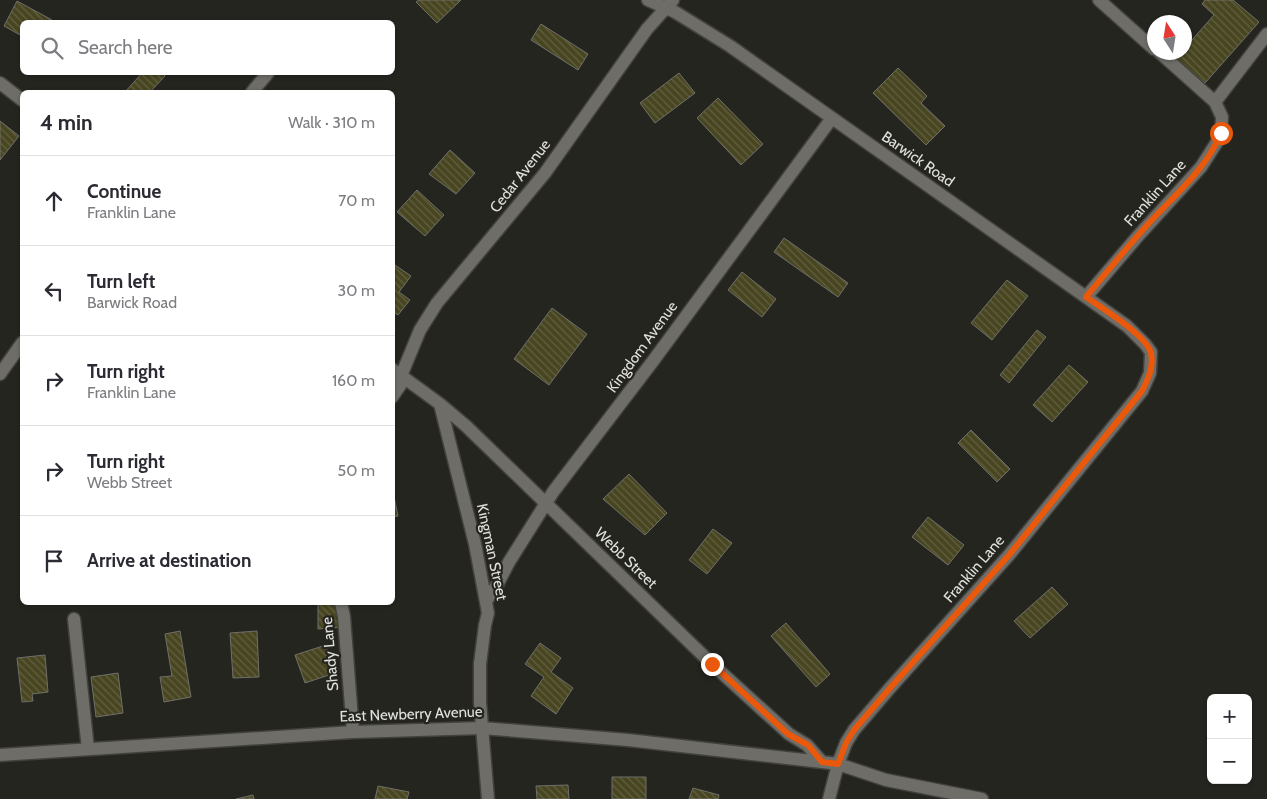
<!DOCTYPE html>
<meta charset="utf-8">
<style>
body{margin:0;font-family:Cabin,sans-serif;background:#f2f2f3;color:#2b2b33}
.controls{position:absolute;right:15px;bottom:15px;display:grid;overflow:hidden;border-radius:8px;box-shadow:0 1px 4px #0004}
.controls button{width:45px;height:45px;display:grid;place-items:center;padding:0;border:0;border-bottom:1px solid #e1e1e2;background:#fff;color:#2b2b33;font:25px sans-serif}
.compass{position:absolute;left:1147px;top:15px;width:45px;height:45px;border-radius:50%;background:#fff;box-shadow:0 1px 4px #0004;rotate:348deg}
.stop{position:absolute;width:15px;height:15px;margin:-11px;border:4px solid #ea580c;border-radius:50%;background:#fff}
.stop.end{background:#ea580c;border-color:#fff;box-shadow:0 1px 5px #0008}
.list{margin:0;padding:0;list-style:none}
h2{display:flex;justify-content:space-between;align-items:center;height:65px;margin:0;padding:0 20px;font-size:21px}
h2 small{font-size:16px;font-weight:400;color:#7c7c81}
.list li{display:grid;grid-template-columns:32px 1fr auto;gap:15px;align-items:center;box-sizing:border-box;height:90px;padding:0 20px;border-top:1px solid #e1e1e2}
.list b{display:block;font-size:19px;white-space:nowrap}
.list p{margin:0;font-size:16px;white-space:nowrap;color:#7c7c81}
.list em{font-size:16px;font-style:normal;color:#7c7c81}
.icon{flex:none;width:28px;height:28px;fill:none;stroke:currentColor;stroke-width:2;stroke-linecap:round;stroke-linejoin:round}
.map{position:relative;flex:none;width:1267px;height:799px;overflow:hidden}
.search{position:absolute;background:#fff;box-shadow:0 1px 4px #0004;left:20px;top:20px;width:375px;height:55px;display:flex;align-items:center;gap:12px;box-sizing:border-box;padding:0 18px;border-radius:8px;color:#7c7c81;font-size:19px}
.panel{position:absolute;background:#fff;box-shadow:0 1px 4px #0004;left:20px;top:90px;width:375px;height:515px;border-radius:8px}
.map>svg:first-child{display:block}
.building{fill:url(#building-back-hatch);stroke:#70706a}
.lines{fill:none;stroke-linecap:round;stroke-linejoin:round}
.minor-casing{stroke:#42413d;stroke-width:15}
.minor{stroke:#6e6d68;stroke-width:12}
.route{stroke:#ea580c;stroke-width:6}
.labels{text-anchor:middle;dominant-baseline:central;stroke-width:4.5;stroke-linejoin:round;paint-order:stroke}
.street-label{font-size:15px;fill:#e2e1de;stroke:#252520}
</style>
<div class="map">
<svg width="1267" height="799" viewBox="0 0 1267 799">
<defs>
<pattern id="building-back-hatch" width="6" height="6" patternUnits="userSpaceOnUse" patternTransform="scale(1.25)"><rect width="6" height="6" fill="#484521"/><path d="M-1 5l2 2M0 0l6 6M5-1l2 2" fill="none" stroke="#626041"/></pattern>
</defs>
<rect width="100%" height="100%" fill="#252520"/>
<path class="building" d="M419,0H461L437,23L416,2Z
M1205,0H1233L1259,22L1205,83L1176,58L1181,52H1184V49L1214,15L1202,4Z
M17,1L52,20L50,22H22V36L4,26Z
M541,24L588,54L578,70L531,40Z
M898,68L927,96L921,103L945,126L926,145L873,93Z
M143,72H160L165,76L150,92H125Z
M679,73L695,93L655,123L640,103Z
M718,98L763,144L741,165L697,118Z
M0,121L19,136L0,160Z
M450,150L475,173L456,194L429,174Z
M417,190L444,215L425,236L397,212Z
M784,238L848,283L838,297L774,252Z
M392,263L411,276L399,292L410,300L398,315L392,311Z
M742,272L776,299L762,317L728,290Z
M1007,280L1028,296L992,340L971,323Z
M552,308L587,334L549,385L514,359Z
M1037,330L1046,337L1009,383L1000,375Z
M1069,365L1088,382L1052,422L1033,405Z
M971,430L1010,469L997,482L958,443Z
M629,474L667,513L645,535L603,499Z
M392,487L398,516L392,517Z
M928,517L964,545L948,565L912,537Z
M713,529L732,543L707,574L689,560Z
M1052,587L1068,604L1030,638L1014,621Z
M318,602H341L343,627L318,629Z
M786,623L830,674L816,687L771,636Z
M180,631L191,697L164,702L160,677L172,676L165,634Z
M257,631L259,677L233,678L230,633Z
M540,643L561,658L551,672L573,688L556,714L531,696L544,677L525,664Z
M326,645L335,673L305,683L295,655Z
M45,655L48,692L32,694L33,701L22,702L17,658Z
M118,673L123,713L96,717L91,677Z
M612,777H646V799H612Z
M568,785L569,799H537L536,786Z
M378,786L409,792L407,799H375Z
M693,788L719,795L718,799H689Z
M253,795L254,799H236Z"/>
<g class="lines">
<g class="minor-casing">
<path id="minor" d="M648,0L675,12L730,46L1127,326L1145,344L1151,352L1150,373L1142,391L1009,555L890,688L854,730L846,743L838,764L829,799
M1099,0L1154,49
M0,83L22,100
M252,92L268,73
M1215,102L1267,34
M1086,297L1138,236L1201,167L1217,142L1221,133L1222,117L1215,102L1159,52
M392,369L440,404L466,426L712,664L789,734L807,745L822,762L838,764L886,780L982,799
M0,374L22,343
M392,397L401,384V376L420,330L437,303L545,173L647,29L673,0
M440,404L475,544L488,613L485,625L480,664V702L488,799
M486,601L497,585L509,562L553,492L653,361L832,118
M341,602L344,617L353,732
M74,619L88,749
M0,755L353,732L482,728L628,740L822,762"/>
</g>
<use href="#minor" class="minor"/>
</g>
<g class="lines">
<path class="route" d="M712,664L788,734L808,745L822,762L838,764L846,743L854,730L890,688L1009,555L1142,391C1148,379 1154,367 1151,353C1146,335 1102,308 1086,297C1107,272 1127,247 1149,223C1174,196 1207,168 1221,133"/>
</g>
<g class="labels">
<g class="street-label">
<text transform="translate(918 159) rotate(35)">Barwick Road</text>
<text transform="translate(520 176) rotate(-52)">Cedar Avenue</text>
<text transform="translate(1155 193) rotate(-48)">Franklin Lane</text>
<text transform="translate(642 347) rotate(-54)">Kingdom Avenue</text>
<text transform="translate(492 552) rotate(78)">Kingman Street</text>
<text transform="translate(626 558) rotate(44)">Webb Street</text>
<text transform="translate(974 569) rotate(-49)">Franklin Lane</text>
<text transform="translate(330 654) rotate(-95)">Shady Lane</text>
<text transform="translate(411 714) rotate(-2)">East Newberry Avenue</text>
</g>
</g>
</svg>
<div class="controls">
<button>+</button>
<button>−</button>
</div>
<svg class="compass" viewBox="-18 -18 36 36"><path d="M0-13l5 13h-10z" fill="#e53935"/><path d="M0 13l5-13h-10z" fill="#7c7c81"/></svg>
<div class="stop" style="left:1221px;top:133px"></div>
<div class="stop end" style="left:712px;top:664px"></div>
<div class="search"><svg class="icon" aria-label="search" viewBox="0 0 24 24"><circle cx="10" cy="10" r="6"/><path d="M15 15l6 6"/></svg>Search here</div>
<section class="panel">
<h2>4 min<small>Walk · 310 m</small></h2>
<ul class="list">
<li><svg class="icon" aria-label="ahead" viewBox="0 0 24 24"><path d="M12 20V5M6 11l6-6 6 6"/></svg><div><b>Continue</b><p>Franklin Lane</p></div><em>70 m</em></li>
<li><svg class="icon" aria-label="left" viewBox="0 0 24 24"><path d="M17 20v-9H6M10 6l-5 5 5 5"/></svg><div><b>Turn left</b><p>Barwick Road</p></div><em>30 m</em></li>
<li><svg class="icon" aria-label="right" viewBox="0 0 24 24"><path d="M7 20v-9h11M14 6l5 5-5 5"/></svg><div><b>Turn right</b><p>Franklin Lane</p></div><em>160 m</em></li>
<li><svg class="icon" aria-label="right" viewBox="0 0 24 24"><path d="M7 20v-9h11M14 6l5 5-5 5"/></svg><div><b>Turn right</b><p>Webb Street</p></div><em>50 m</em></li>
<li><svg class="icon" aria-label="arrive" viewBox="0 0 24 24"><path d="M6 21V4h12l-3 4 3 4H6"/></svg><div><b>Arrive at destination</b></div></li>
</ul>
</section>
</div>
